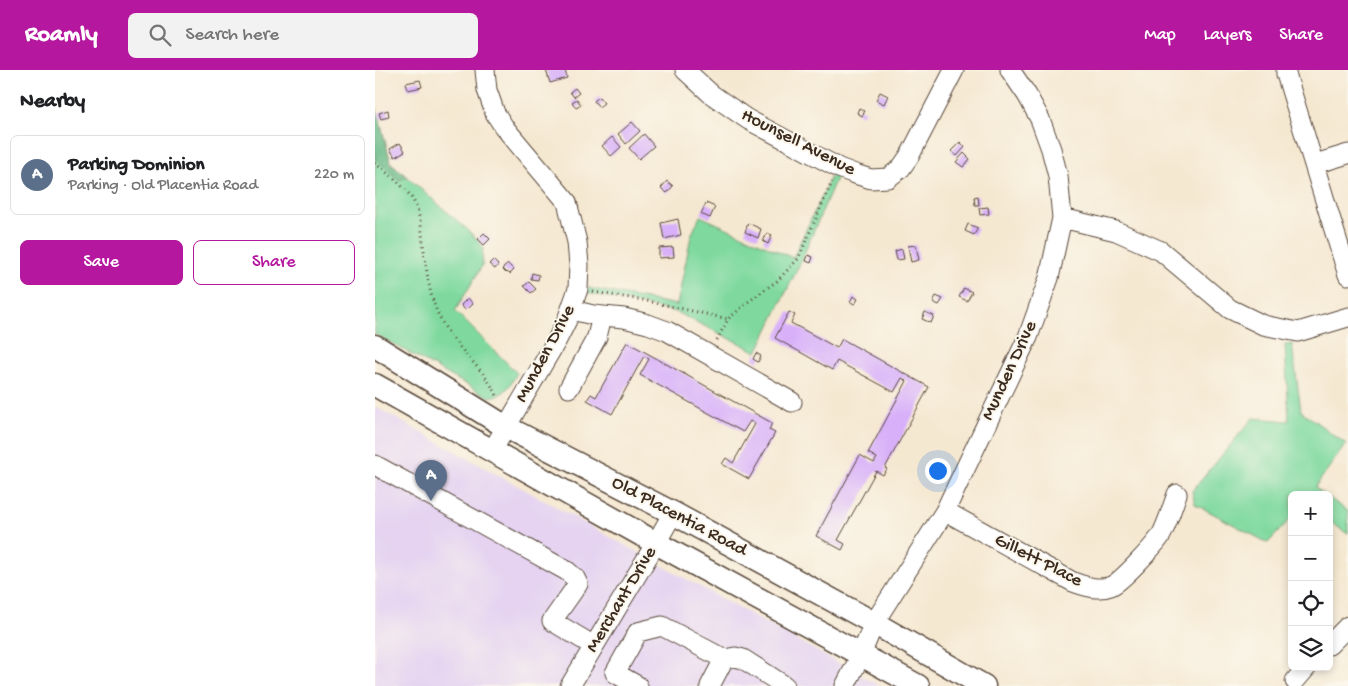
<!DOCTYPE html>
<meta charset="utf-8">
<style>
body{margin:0;font-family:"Gochi Hand",sans-serif;background:#f2f2f2;color:#202124}
.controls{position:absolute;right:15px;bottom:15px;display:grid;overflow:hidden;border-radius:8px;box-shadow:0 2px 8px #0003}
.controls button{width:45px;height:45px;display:grid;place-items:center;padding:0;border:0;border-bottom:1px solid #e0e0e0;background:#fff;color:#202124;font:25px sans-serif}
.you{position:absolute;left:562px;top:400px;width:18px;height:18px;margin:-12px;border:4px solid #fff;border-radius:50%;background:#1a73e8;box-shadow:0 0 0 8px #1a73e833}
.badge{display:grid;place-items:center;width:32px;height:32px;border-radius:50%;background:#b5179e;color:#fff;font-size:16px;font-weight:700}
.pin{position:absolute;translate:-50% -41px;filter:drop-shadow(0 1px 2px #0008)}
.pin::after{content:'';position:absolute;top:26px;width:18px;height:15px;background:inherit;clip-path:polygon(0 0,100% 0,50% 100%)}
.list{margin:0;padding:0;list-style:none}
h2{display:flex;justify-content:space-between;align-items:center;height:65px;margin:0;padding:0 20px;font-size:21px}
h2 small{font-size:16px;font-weight:400;color:#757577}
.list li{display:grid;grid-template-columns:32px 1fr auto;gap:15px;align-items:center;box-sizing:border-box;height:80px;margin:0 10px 10px;padding:0 10px;border:1px solid #e0e0e0;border-radius:8px}
.list b{display:block;font-size:19px;white-space:nowrap}
.list p{margin:0;font-size:16px;white-space:nowrap;color:#757577}
.list em{font-size:16px;font-style:normal;color:#757577}
.actions{display:flex;gap:10px;padding:15px 20px}
.actions a{flex:1;padding:11px 0;border:1px solid #b5179e;border-radius:8px;text-align:center;font-size:18px;color:#b5179e}
.actions .main{background:#b5179e;color:#fff}
.icon{flex:none;width:28px;height:28px;fill:none;stroke:currentColor;stroke-width:2;stroke-linecap:round;stroke-linejoin:round}
.map{position:relative;flex:none;width:973px;height:616px;overflow:hidden}
header{display:flex;align-items:center;gap:30px;box-sizing:border-box;height:70px;padding:0 25px;background:#b5179e;color:#fff}
header strong{font-size:24px}
nav{display:flex;gap:28px;margin-inline-start:auto;font-size:18px}
.search{width:350px;height:45px;background:#f2f2f2;display:flex;align-items:center;gap:12px;box-sizing:border-box;padding:0 18px;border-radius:8px;color:#757577;font-size:19px}
main{display:flex}
aside{flex:1;background:#fff}
.map>svg:first-child{display:block}
.built{fill:#e5d3f1}
.green{fill:#7fd99f;stroke:#5d825e}
.forest{fill:#67b986;stroke:#517252}
.building{fill:#d8b0f9}
.lines{fill:none;stroke-linecap:round;stroke-linejoin:round}
.minor-casing{stroke:#574639;stroke-width:21}
.major-casing{stroke:#574639;stroke-width:25}
.path{stroke:#574639;stroke-width:3;stroke-dasharray:1 4;stroke-linecap:butt}
.minor{stroke:#fff;stroke-width:19}
.major{stroke:#fff;stroke-width:22}
.labels{text-anchor:middle;dominant-baseline:central;stroke-width:4;stroke-linejoin:round;paint-order:stroke}
.street-label{font-size:19px;fill:#3b2a1e;stroke:#fbf7ec}
</style>
<header>
<strong>Roamly</strong>
<div class="search"><svg class="icon" aria-label="search" viewBox="0 0 24 24"><circle cx="10" cy="10" r="6"/><path d="M15 15l6 6"/></svg>Search here</div>
<nav><a>Map</a><a>Layers</a><a>Share</a></nav>
</header>
<main>
<aside>
<h2>Nearby<small></small></h2>
<ul class="list">
<li><span class="badge" style="background:#5c6f8a">A</span><div><b>Parking Dominion</b><p>Parking · Old Placentia Road</p></div><em>220 m</em></li>
</ul>
<div class="actions"><a class="main">Save</a><a>Share</a></div>
</aside>
<div class="map">
<svg width="973" height="616" viewBox="0 0 973 616">
<rect width="100%" height="100%" fill="#fbf7ec"/>
<filter id="ink" filterUnits="userSpaceOnUse"><feTurbulence type="fractalNoise" baseFrequency=".02" numOctaves="2"/><feDisplacementMap in="SourceGraphic" scale="10" xChannelSelector="R" yChannelSelector="G"/><feConvolveMatrix kernelMatrix="1 2 1 2 8 2 1 2 1" color-interpolation-filters="sRGB"/></filter>
<filter id="wash" filterUnits="userSpaceOnUse"><feTurbulence type="fractalNoise" baseFrequency=".0096" numOctaves="4" result="noise"/><feDisplacementMap in="SourceGraphic" scale="20" xChannelSelector="R" yChannelSelector="G"/><feGaussianBlur stdDeviation="1.12" result="paint"/><feColorMatrix in="noise" values="0 0 0 0 0 0 0 0 0 0 0 0 0 0 0 0 0 1.4 0 .05"/><feComposite in="paint" operator="in"/></filter>
<g filter="url(#wash)">
<rect width="100%" height="100%" fill="#f5e8d1"/>
<path class="built" d="M0,337L235,467L505,616H0Z"/>
<path class="green" d="M0,34L16,93L94,161L108,177L107,196L80,241L142,303C134,317 131,325 114,327L0,264Z
M457,104L462,106L426,191L382,282L301,242L212,223L213,218L302,235L316,166L325,146L418,188Z
M917,274L926,341L971,374L940,417L950,425H917V447L893,473L820,434L817,421L878,348L914,351L910,275Z
M954,428L973,441V464L954,451Z"/>
<path class="forest" d="M0,34L16,93L32,107L24,110L0,88Z"/>
<g id="blocks">
<path class="building" d="M171,0H190L192,8L175,13Z
M45,10L47,17L33,20L31,13Z
M200,18L204,23L199,27L195,22Z
M505,22L513,26L509,34L501,30Z
M224,27L229,33L224,37L219,31Z
M202,29L206,35L201,38L197,32Z
M484,38L490,41L487,46L482,43Z
M13,40L14,47L6,49L4,43Z
M257,52L265,61L251,74L243,64Z
M269,64L279,76L264,89L254,78Z
M237,67L246,77L236,86L227,76Z
M585,72L590,77L582,86L576,81Z
M25,73L30,81L20,87L15,79Z
M589,83L595,89L588,97L581,92Z
M292,111L298,116L292,123L286,118Z
M603,126L604,135H600L599,127Z
M331,133L340,137L335,148L326,144Z
M613,137L614,144L605,145L604,138Z
M303,149L306,165L289,169L286,153Z
M373,153L386,159L383,168L370,162Z
M593,154L603,158L599,165L590,161Z
M109,163L115,169L109,175L103,169Z
M392,163L397,165L393,174L388,171Z
M541,175L544,190L536,192L533,176Z
M298,177L299,187L284,188V178Z
M527,179L529,189L522,190L520,181Z
M433,185L438,187L436,193L431,191Z
M118,190L123,195L120,199L114,194Z
M133,194L139,200L135,204L132,202L131,203L127,199Z
M157,203L164,205L163,210L156,209Z
M154,212L161,219L156,223L149,216Z
M589,218L597,222L592,231L584,227Z
M478,226L483,229L480,234L475,232Z
M561,226L568,229L564,235L558,232Z
M93,228L98,234L91,241L86,235Z
M414,242L420,245L416,253L462,278L467,269L554,317L510,398L512,399L508,405L501,401L463,470L470,474L467,480L441,466L485,385L499,393L502,388L493,383L532,311L527,308L519,322L462,291L457,300L400,268Z
M550,242L559,246L556,253L547,249Z
M252,272L397,353L394,360L400,363L374,409L347,394L351,388L358,393L380,354L375,351L368,362L265,305L274,289L269,286L237,344L212,330L216,324L221,327Z
M381,283L386,286L383,292L378,289Z"/>
</g>
</g>
<g filter="url(#ink)">
<use href="#blocks" fill-opacity="0" stroke="#574639" stroke-width="1"/>
<g class="lines">
<g class="minor-casing">
<path id="minor" d="M110,0L112,20L120,43L129,57L192,132L202,172L204,195L203,219L192,250L182,270L117,381
M310,0L336,24L372,49L464,98L480,104L496,109L513,108L526,98L535,85L579,0
M911,0V4L973,205
M940,94L973,84
M687,148L741,161L786,181L855,239L888,255L923,262L973,247
M197,240L218,245L249,248L273,254L292,261L417,332
M194,318L222,267L227,246
M0,395L192,501L200,508L203,514L177,551L219,576
M570,441L698,512C710,516 723,521 736,516C746,512 778,477 785,467C791,458 798,435 802,424
M954,575L973,556
M920,611L932,597
M195,616L281,473L298,443
M263,616L240,603L263,562L287,556L349,589L360,587L368,589L410,616
M335,616L349,589
M470,616L486,585L499,553L570,441L653,267L674,208L687,148L683,106L676,79L665,49L652,25L635,0"/>
</g>
<g class="major-casing">
<path id="major" d="M0,276L131,357L298,443L499,553L609,616
M0,315L281,473L543,616"/>
</g>
<path class="path" d="M0,93C13,104 29,115 38,130C45,143 47,160 48,174C52,199 53,225 65,248C80,279 110,298 123,328
M218,222L268,230L353,249
M342,270L353,249L373,232L402,211L423,189L457,112"/>
<use href="#minor" class="minor"/>
<use href="#major" class="major"/>
</g>
</g>
<g class="labels">
<g class="street-label">
<text transform="translate(423 73) rotate(27)">Hounsell Avenue</text>
<text transform="translate(171 284) rotate(-62)">Munden Drive</text>
<text transform="translate(635 301) rotate(-65)">Munden Drive</text>
<text transform="translate(304 447) rotate(28)">Old Placentia Road</text>
<text transform="translate(663 491) rotate(27)">Gillett Place</text>
<text transform="translate(247 530) rotate(-59)">Merchant Drive</text>
</g>
</g>
</svg>
<div class="controls">
<button>+</button>
<button>−</button>
<button><svg class="icon" aria-label="locate" viewBox="0 0 24 24"><circle cx="12" cy="12" r="6"/><path d="M12 2v4M12 18v4M2 12h4M18 12h4"/></svg></button>
<button><svg class="icon" aria-label="layers" viewBox="0 0 24 24"><path d="M12 4l9 5-9 5-9-5zM3 14l9 5 9-5"/></svg></button>
</div>
<div class="you"></div>
<div class="pin badge" style="left:56px;top:431px;background:#5c6f8a">A</div>
</div>
</main>
